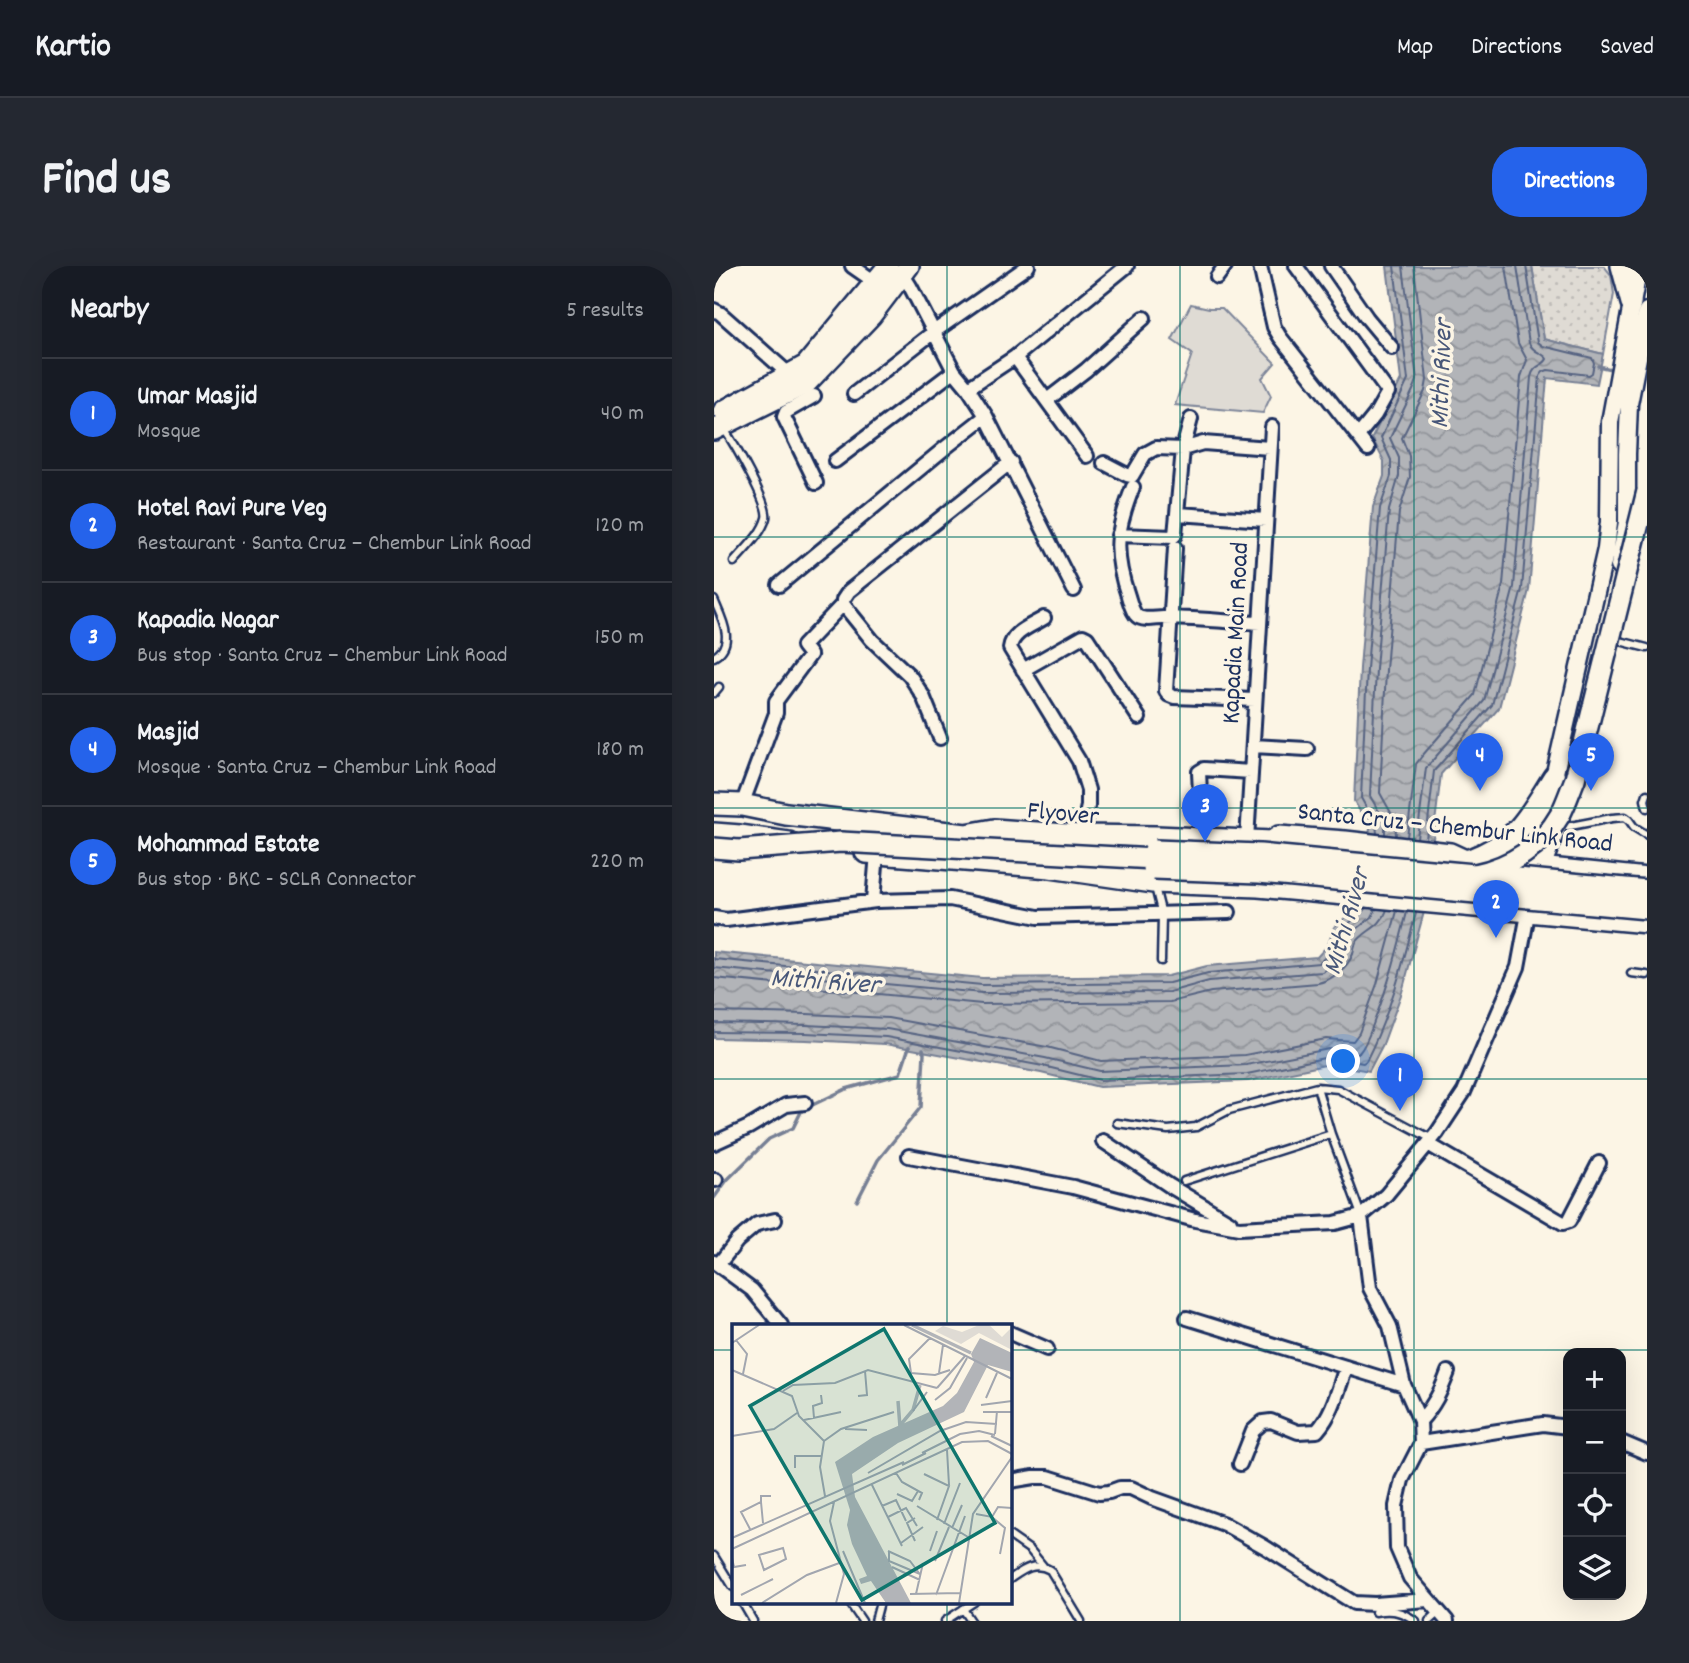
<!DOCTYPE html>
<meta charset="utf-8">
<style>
body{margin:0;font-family:Dekko,sans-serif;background:#242831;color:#f1f3f6}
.controls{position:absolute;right:21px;bottom:21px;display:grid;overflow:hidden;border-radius:14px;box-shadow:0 7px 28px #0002}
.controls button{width:63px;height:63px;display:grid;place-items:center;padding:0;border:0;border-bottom:2px solid #363941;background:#171b24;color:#f1f3f6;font:35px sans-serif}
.you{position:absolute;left:630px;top:796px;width:24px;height:24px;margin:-18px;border:5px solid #fff;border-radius:50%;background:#1a73e8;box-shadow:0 0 0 10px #1a73e833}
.badge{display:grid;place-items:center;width:46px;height:46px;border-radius:50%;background:#2563eb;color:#fff;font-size:23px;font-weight:700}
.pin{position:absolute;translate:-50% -58px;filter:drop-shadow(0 2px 4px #0008)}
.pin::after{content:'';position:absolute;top:37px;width:24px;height:21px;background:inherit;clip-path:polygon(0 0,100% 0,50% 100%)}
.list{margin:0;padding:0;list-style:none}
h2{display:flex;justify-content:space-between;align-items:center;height:91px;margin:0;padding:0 28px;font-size:30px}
h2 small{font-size:23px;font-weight:400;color:#9ea1a6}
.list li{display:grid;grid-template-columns:46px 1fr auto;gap:21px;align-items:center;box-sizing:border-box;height:112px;padding:0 28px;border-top:2px solid #363941}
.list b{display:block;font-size:26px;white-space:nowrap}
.list p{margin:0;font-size:23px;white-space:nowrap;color:#9ea1a6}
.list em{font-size:23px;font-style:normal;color:#9ea1a6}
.icon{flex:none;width:38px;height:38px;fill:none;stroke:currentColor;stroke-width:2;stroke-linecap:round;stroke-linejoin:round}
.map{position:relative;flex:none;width:933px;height:1355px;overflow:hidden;border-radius:28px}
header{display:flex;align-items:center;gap:42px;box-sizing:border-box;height:98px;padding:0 35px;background:#171b24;border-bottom:2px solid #363941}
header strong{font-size:33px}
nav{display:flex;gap:38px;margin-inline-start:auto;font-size:24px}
.intro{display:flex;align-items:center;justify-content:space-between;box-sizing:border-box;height:168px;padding:0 42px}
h1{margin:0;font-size:49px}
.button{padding:18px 32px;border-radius:28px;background:#2563eb;color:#fff;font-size:24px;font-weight:700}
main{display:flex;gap:42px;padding:0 42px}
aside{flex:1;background:#171b24;border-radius:28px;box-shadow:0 7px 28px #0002}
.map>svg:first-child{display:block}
.grass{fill:url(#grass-dots);stroke:#7d8599;stroke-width:2}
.green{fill:#dfdbd4;stroke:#7d8599;stroke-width:2}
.water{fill:url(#water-waves);stroke:#767f94;stroke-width:2}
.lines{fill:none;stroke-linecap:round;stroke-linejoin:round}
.shore{stroke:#576482;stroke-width:2}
.stream{stroke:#767f94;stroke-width:3.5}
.lane-casing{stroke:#1b2f5e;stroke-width:11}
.street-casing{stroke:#1b2f5e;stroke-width:18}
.secondary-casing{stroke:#1b2f5e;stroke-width:21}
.primary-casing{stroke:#1b2f5e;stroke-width:24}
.highway-casing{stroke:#1b2f5e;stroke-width:26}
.lane{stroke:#fcf5e5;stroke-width:6}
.street{stroke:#fcf5e5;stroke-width:12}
.secondary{stroke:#fcf5e5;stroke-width:16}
.primary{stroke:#fcf5e5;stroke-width:19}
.highway{stroke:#fcf5e5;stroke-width:21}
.primary-bridge-casing{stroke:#1b2f5e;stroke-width:24;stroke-linecap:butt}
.highway-bridge-casing{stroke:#1b2f5e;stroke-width:26;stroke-linecap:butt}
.primary-bridge{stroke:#fcf5e5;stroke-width:19}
.highway-bridge{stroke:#fcf5e5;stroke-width:21}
.grid{fill:none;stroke:#0f766e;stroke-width:2;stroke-opacity:0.55}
.labels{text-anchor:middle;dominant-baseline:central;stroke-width:7;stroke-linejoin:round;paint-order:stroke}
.street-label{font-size:26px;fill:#1b2f5e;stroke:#fcf5e5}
.water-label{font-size:28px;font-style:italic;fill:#485779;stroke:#fcf5e5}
.inset-river{fill:none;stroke:#b2b4b8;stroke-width:3.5}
.inset-road{fill:none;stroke:#a2a6af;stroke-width:2}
.view{fill:#0f766e;fill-opacity:0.15;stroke:#0f766e;stroke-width:3.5}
.inset-edge{fill:none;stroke:#1b2f5e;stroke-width:3.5}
</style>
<header>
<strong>Kartio</strong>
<nav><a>Map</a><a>Directions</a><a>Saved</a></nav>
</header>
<div class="intro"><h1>Find us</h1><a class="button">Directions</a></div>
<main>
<aside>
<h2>Nearby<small>5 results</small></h2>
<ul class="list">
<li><span class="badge">1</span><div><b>Umar Masjid</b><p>Mosque</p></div><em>40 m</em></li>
<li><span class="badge">2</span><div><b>Hotel Ravi Pure Veg</b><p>Restaurant · Santa Cruz – Chembur Link Road</p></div><em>120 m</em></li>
<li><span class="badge">3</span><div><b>Kapadia Nagar</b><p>Bus stop · Santa Cruz – Chembur Link Road</p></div><em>150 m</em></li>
<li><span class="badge">4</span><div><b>Masjid</b><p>Mosque · Santa Cruz – Chembur Link Road</p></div><em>180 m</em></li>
<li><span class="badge">5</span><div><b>Mohammad Estate</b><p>Bus stop · BKC - SCLR Connector</p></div><em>220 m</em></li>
</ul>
</aside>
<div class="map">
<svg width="933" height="1355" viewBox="0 0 933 1355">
<defs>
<pattern id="grass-dots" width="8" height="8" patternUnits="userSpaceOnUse" patternTransform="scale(1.75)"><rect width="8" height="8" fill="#dfdbd4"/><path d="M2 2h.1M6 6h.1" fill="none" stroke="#bfbcb8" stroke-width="1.8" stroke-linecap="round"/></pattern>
<pattern id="water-waves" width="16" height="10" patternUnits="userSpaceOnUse" patternTransform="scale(1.75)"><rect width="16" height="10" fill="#b2b4b8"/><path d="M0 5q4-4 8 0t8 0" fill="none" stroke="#909399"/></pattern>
</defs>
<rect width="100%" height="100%" fill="#fcf5e5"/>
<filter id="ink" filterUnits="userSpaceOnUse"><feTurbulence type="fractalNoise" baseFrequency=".0143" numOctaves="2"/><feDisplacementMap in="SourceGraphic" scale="14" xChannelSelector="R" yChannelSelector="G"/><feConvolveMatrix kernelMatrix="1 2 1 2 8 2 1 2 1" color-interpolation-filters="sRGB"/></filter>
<g filter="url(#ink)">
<path class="grass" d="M818,0H890L897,9L900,28L889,88L830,73Z"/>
<path class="green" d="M477,38L495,42H508L561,97L548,112L557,130L549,147L461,139L478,88L458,74Z"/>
<path class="water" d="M673,0H818L830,73L889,88L883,118L833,112L815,324L785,442L727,508L710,646L688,726L669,778L655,805L616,798L534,815L385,821L327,807L171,778L92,774L0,772V686L268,712L454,710L493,700L603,691L614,679L620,661L648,638L656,562L640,535L646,402L659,241L670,210V195L658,172L687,114Z"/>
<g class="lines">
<path class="shore" d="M663,567L662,559L647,532L653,403L666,242L677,210V194L667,172L694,114L680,0
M671,568V556L656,530L662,403L675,244L685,210V192L676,172L701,120L703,114L689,0
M682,569L681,554L666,527L672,404L685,246L696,211L695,190L688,172L711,125L713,114L700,0
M693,571L702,498L708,490L761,429L789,319L807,111L813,94L804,77L792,0
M703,572L712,502L770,435L800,321L817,111C820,98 829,101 833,93C829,86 820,88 815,77L803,0
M712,573L720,505L778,439L808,323L826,110L829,106L834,104L875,109L878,107L880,97L878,92L829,80L824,76L812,0
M0,693L268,719L455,717L494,707L605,697L620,683L626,665L653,642
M0,702L268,727L455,726L495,715L608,706L614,702L627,689L634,670L658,651L662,643
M0,712L268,738L456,736L497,726L604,717C618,714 633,702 639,688C640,685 640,681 642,677C650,664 666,663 673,644
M0,746L93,748L174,752L333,781L387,795L531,789L612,773L639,775L645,767L663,718L683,645
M0,757L92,759L173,763L331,792L386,805L532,799L615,783L645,787C653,778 657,764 661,753C675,718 684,682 693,646
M0,766L92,767L172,771L329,800L386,814L533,808L615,791L649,797L652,795C676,748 689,698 702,647"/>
<path class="stream" d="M884,100L901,104
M0,932L13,914L55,873L79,862L88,844L132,823L186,808L195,781
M143,935L164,894L207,841L210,787L209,783"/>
<g class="lane-casing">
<path id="lane" d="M10,163C19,176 56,239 52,252C48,268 31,283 20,296
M0,334C7,351 23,378 0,391
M898,373L933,382
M0,427L5,421
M933,528L931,534L933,542
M846,562L898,552L911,551L915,554L920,561L933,569
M441,621L448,649L447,695
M917,707L933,709
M603,821L617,868L647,949
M403,857L454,864L482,861L515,844L603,821L624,823L718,873
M470,915L617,868
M296,1270L316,1284L329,1300
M0,1290L19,1321
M296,1313C309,1304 320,1295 336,1304L367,1355
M28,1336L39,1355
M135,1336L148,1355
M249,1343L257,1355
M661,1346C678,1343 687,1345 702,1355
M161,1355L166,1336
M231,1355L260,1336
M715,1355L725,1346"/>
</g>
<g class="street-casing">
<path id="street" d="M138,0L161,16
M546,0L560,61L566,71L654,183
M582,0L674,126L661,149L644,170
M617,0L653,52L678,82
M189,9L196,20L240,105L254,122L272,150L360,324
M503,11L511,0
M0,44L6,47L76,109
M301,91L373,190
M254,122L301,91L413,0
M140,128L221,65L314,0
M100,130L72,146L70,151L102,217
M333,134L372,104L430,52
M121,195L240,105
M390,197L413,209L418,210L431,188L442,182L469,183L489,177L556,182
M419,221C402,264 399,286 414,330C416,336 418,346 423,350C429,355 442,352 449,352C481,352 514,356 546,357
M464,248L552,254
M404,269L459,271L461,269L469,183L477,153
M461,282L452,425L455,429L460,431L541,434
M65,319L231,182L272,150
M330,352C317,360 298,366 296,382L365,495L374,524V540L367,570
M309,404L369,370L373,372L425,452
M226,472L209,430L196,410L158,374L129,338V334L135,325L297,196
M539,480L593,483
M28,539L62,447V435L96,389L89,380L129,338
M487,547L485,506L490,503L537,506
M533,574L558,161
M159,635L163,587
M0,652L12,654L162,635L236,633L324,651L515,646
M389,875L456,920L516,956
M0,877L35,861L72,839L91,837
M714,878L849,957L855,955L885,897
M195,890L359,921L481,954L525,962L621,957L647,950L672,929L723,867L750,826L804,701L813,653
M0,914H2
M647,950L656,1022L676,1060L690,1119L706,1155L707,1177L688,1214L682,1240L683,1282L696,1312L733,1355
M0,996L38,1024L67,1059
M4,999L23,975L43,958L61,954
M473,1052L690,1119
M296,1067L333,1083
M706,1155C720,1140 727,1125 734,1106
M907,1176L933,1187
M707,1177L829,1158L854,1161
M526,1198L539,1165L549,1156L557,1155L584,1166L603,1165C619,1147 624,1124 632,1101
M296,1215L320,1211H334L385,1227L395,1226L406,1222H417L438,1232L510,1258L551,1281L640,1337L661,1338L714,1334"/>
</g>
<g class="secondary-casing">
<path id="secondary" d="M905,300L913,256V188L915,138L933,45
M819,581L840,511L892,283L895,256L896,156L925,0
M826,611L828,601L845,557"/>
</g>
<g class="primary-casing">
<path id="primary" d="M907,0L917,37
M9,145L92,99L174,0
M0,164L92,118L157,50L195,0"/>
</g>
<g class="highway-casing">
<path id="highway" d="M0,538L28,539L72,548L252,569L280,564L367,570L442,571L558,576L565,571L631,576L736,588L749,594L933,613
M0,568L26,570L75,577
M152,586L336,601L439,616L544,620L933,656
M756,594C804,576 814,552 840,511"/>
</g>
<use href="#lane" class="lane"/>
<use href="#street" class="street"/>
<use href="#secondary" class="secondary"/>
<use href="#primary" class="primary"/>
<use href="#highway" class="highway"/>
<g class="primary-bridge-casing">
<path id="primary-bridge" d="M0,582L25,584L127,576L459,594
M761,608C796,601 828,581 846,549C852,538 856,525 861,513L933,225"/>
</g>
<g class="highway-bridge-casing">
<path id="highway-bridge" d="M441,585L546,589L933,625
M440,602L545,606L933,642"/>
</g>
<use href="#primary-bridge" class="primary-bridge"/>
<use href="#highway-bridge" class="highway-bridge"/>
</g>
</g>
<path class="grid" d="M233,0V1059M466,0V1355M700,0V1355M0,271H933M0,542H933M0,813H933M0,1084H19M296,1084H933M233,1336V1355"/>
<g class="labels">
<g class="street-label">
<text transform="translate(523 367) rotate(-87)">Kapadia Main Road</text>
<text transform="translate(349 549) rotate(5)">Flyover</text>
<text transform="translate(741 563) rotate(6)">Santa Cruz – Chembur Link Road</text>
</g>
<g class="water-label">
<text transform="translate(730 108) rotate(-88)">Mithi River</text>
<text transform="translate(635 656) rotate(-74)">Mithi River</text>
<text transform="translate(111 718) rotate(4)">Mithi River</text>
</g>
</g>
<g transform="translate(18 1058)">
<rect width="280" height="280" fill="#fcf5e5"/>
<path d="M247,1H257L270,13L280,3V26L247,9L229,20L203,7L211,2L230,8Z" fill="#dfdbd4"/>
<path d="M248,14L280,29V48L256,41L232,88L166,119L120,150L123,173L179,279H154L139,257L129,260L127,255L135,252L120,220L115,201L118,186L103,138L141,113L211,82L225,69L242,38L239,30Z" fill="#b2b4b8"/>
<path class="inset-river" d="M180,1L239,29M166,77L168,103M172,106L170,99L181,86L188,61"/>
<path class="inset-road" d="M172,1L280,55M198,14L177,35L179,49L203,51L218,46M4,16L15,30L11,50M0,19L27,1M0,46L60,72L67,92L92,117M207,49L211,21M205,64L233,32M51,67L61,61L103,59L136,46L205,64M126,72L135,71L133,47M254,74L265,49M203,76L218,64L235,34M249,81L280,77M181,87L195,68M251,88H280M82,94L81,82L90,79L89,71M72,96L109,88M113,105L135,106M263,110L265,87M0,112L42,105L65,89M259,112L280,122M215,126L217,161M190,129L228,110L247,107L263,111M170,141L194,129M63,144V132H89M136,149L208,107L234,98L265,100M164,149L170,158L190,169L187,176M192,150L217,162L205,196M140,161L170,222M165,170L180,177L186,167M93,172L88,143L92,117L109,105L162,88M29,178L31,199M102,178L98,197L112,250L104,279M150,182L164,176L174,197M185,182L236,213M244,190L260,193L266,183L280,184M156,193L174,184L185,202M260,193L273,204L268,230M212,200L228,159M220,204L230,181M18,205L9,188L29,178V172H39M0,214L172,138M183,217L175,199L183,194M169,219L191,203M51,224L54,235L32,246L27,231ZM0,225L230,118L256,117L280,130M111,227L133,279M156,227L178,237L187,249M198,227L205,207M157,228V237L188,250M0,234L2,243L14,241M203,237L217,203M160,243L188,256M178,270L228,269M184,270L191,239M9,271L41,255M204,271L233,192M30,279L75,251L110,238M131,279H157M227,279L241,190L280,133"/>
<path class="view" d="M152,5L263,199L130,276L18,82Z"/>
<rect width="280" height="280" class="inset-edge"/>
</g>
</svg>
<div class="controls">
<button>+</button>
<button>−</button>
<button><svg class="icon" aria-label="locate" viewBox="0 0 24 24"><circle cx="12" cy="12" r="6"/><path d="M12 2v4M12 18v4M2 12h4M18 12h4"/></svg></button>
<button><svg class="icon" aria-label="layers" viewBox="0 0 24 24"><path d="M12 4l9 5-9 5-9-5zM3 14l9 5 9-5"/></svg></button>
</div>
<div class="you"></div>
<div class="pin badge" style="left:686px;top:845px">1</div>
<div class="pin badge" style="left:782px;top:672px">2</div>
<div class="pin badge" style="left:491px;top:576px">3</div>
<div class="pin badge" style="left:766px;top:525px">4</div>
<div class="pin badge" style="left:877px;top:525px">5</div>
</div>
</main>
